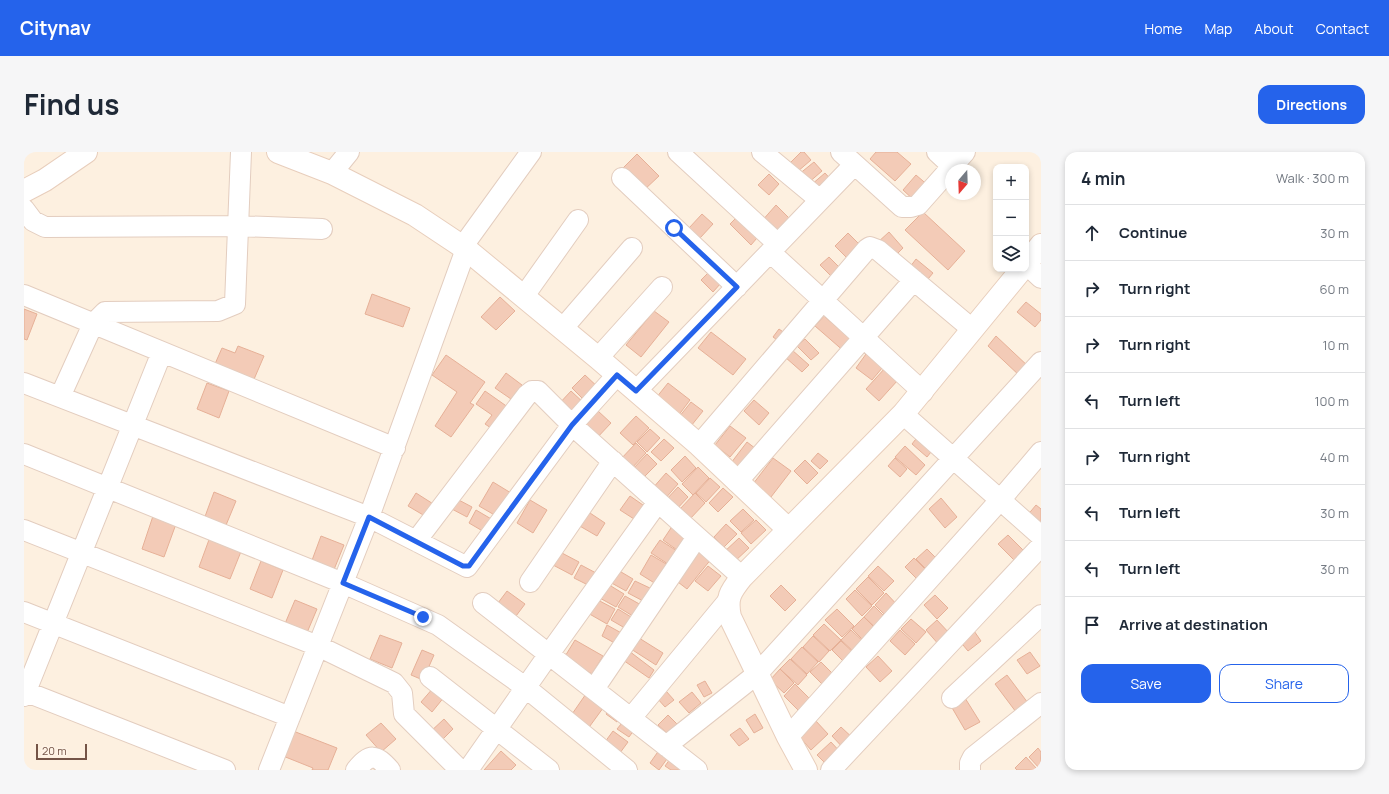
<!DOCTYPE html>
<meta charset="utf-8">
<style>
body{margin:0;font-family:Manrope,sans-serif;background:#f6f6f7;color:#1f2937}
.controls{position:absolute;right:12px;top:12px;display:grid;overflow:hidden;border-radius:8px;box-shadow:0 2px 6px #0003}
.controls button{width:36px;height:36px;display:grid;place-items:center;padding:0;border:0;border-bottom:1px solid #e0e1e3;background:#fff;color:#1f2937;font:20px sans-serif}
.compass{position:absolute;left:921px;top:12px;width:36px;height:36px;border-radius:50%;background:#fff;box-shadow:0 2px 6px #0003;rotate:199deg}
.scale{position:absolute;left:12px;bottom:10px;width:51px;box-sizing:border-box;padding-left:4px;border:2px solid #745447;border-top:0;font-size:11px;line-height:14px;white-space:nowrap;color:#745447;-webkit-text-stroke:3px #fff4e7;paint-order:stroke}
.stop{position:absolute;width:12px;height:12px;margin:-9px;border:3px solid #2563eb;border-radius:50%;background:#fff}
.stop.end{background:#2563eb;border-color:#fff;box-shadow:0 1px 4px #0008}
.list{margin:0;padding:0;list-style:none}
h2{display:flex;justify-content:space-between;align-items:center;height:52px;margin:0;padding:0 16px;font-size:17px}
h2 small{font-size:13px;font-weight:400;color:#747a83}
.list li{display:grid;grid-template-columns:26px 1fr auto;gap:12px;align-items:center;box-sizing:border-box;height:56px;padding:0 16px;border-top:1px solid #e0e1e3}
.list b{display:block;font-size:15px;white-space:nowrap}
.list em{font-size:13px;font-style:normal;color:#747a83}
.actions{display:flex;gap:8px;padding:12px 16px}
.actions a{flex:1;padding:9px 0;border:1px solid #2563eb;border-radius:12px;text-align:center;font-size:14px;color:#2563eb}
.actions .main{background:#2563eb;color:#fff}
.icon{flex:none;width:22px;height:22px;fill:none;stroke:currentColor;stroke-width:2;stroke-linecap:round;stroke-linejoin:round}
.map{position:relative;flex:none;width:1017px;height:618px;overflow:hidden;border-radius:12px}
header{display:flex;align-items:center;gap:24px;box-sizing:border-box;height:56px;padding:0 20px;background:#2563eb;color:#fff}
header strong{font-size:19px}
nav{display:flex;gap:22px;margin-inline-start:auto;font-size:14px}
.intro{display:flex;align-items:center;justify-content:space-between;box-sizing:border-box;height:96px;padding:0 24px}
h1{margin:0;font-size:28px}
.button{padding:10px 18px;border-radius:12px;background:#2563eb;color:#fff;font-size:14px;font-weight:700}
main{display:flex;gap:24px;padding:0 24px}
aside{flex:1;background:#fff;border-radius:12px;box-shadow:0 2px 6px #0003}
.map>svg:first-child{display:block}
.building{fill:#f3cbb7;stroke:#e6b097}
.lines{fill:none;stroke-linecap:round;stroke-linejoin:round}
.street-casing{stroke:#e3cdbf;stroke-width:22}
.secondary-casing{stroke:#e8cebc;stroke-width:24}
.street{stroke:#fff;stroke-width:20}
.secondary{stroke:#fff;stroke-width:22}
.route{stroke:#2563eb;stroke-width:5}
</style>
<header>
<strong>Citynav</strong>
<nav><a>Home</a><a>Map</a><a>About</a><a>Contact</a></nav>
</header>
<div class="intro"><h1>Find us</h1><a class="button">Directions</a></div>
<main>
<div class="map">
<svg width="1017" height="618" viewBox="0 0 1017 618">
<rect width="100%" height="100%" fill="#fdf0e0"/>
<path class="building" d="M777,0H780L787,8L773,20L765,12Z
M852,0H873L887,12L871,29L846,7Z
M613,2L635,24L619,39L597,18Z
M790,10L798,19L783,32L774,23Z
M801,21L810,31L795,43L787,33Z
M745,22L755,32L745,43L734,33Z
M892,23L906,35L892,50L879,38Z
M752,53L765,66L750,83L737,70Z
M899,60L941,99L924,118L881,78Z
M678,62L689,72L676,86L665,76Z
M713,65L733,86L727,93L706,72Z
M865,80L879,96L868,107L853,91Z
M824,81L840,97L827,110L811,94Z
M805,105L820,120L811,128L796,113Z
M892,107L909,121L899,133L883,119Z
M685,120L697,131L689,140L677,128Z
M348,142L386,156L379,175L341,162Z
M476,145L491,159L472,178L457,165Z
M1002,150L1017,162V168L1011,175L993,160Z
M0,157L13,162L3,188L0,187Z
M630,159L645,170L617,205L602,193Z
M800,164L831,191L822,201L791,174Z
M755,177L762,182L756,190L749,185Z
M687,180L722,207L709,223L674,196Z
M972,184L1006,216L997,225L964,194Z
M781,187L795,201L787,208L773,194Z
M214,194L240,204L228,232L191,212L198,196L211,201Z
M768,198L785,213L778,220L761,205Z
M842,202L859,215L848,228L832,216Z
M422,203L461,230L446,251L450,253L427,285L411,274L433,240L408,223Z
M861,216L874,228L855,249L842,237Z
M482,221L498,233L487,247L471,236Z
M561,223L577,238L564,252L548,236Z
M183,231L205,239L195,266L173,257Z
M644,231L666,248L654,264L632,246Z
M461,239L488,258L473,280L461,272L468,263L452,252Z
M547,239L562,253L548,268L533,254Z
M730,248L745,261L735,273L720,259Z
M667,250L679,259L667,274L655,265Z
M574,259L587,271L571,288L558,275Z
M612,264L625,276L609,293L596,281Z
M706,274L722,286L706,305L691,293Z
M626,277L636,286L623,300L613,290Z
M895,283L911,295L903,305L888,292Z
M640,287L650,296L637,309L627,300Z
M723,290L736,300L720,321L707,311Z
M612,291L622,301L606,318L595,309Z
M881,294L901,313L892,323L871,305Z
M794,301L804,309L796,317L787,309Z
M623,302L633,312L617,328L607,319Z
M661,304L672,316L658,330L647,318Z
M749,306L767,319L747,345L729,332Z
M871,306L883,317L876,325L864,314Z
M781,308L794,321L783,332L770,319Z
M674,315L685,326L669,343L658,332Z
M642,321L654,332L640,348L628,337Z
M686,326L696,335L682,350L672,341Z
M469,330L487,341L474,365L455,354Z
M654,335L664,345L652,358L641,349Z
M699,336L709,345L694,360L685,351Z
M190,340L212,349L200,378L179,370Z
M392,341L414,355L406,367L384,354Z
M671,341L681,351L665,368L655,358Z
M606,344L619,353L610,367L596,358Z
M431,346L448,355L443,365L426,356Z
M917,346L933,365L921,376L905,357Z
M506,348L523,358L509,381L493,371Z
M1012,353L1017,357V376L1002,365Z
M719,357L730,368L717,380L706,369Z
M452,358L469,368L462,381L445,371Z
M563,359L581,371L573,384L554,373Z
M129,364L152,372L140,405L118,397Z
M732,368L742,378L727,392L717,381Z
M702,372L713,382L700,395L690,385Z
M649,373L664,383L653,398L639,388Z
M984,383L1001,400L991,409L974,392Z
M297,384L320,393L309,420L287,411Z
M186,385L218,397L206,427L175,415Z
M715,386L725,396L709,411L699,401Z
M636,388L653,399L644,412L627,401Z
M675,396L688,406L663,437L650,427Z
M903,397L916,410L906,421L892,407Z
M536,400L555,410L548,423L529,413Z
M627,403L644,413L632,432L616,422Z
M890,406L906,422L897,431L881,415Z
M237,409L259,418L248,446L226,437Z
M557,413L572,421L566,434L550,426Z
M684,414L697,424L684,439L671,429Z
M854,414L870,429L860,439L844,424Z
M592,417L609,427L602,439L584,429Z
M844,425L860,441L848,453L832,437Z
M611,429L628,437L621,450L604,441Z
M582,431L600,442L592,455L574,445Z
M757,433L772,448L761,459L746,444Z
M831,438L848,454L838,464L822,447Z
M483,439L501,452L492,464L474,451Z
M862,441L877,457L866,468L851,453Z
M911,443L924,456L913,467L900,453Z
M601,444L619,454L612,466L594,455Z
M570,446L591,457L583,472L562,460Z
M271,448L293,457L282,483L260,474Z
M850,454L864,468L854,478L840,465Z
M594,457L612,468L606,479L587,468Z
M813,457L830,474L818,485L801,468Z
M840,465L854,479L842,491L828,477Z
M887,467L902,480L892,491L877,477Z
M913,468L927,483L916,494L902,478Z
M800,472L817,488L806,499L789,483Z
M583,473L601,483L596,494L578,484Z
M948,476L957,489L944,499L934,487Z
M827,478L842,492L832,502L817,488Z
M876,478L891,492L881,503L866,489Z
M356,483L378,491L368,516L346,507Z
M789,484L805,499L795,510L779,495Z
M615,486L639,501L632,513L607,497Z
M551,488L579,504L568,522L540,506Z
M817,489L832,503L823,513L808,498Z
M778,495L794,510L783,522L767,507Z
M398,498L410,503L399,528L387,523Z
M605,499L630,518L625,526L599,508Z
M1006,500L1016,514L1003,522L993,508Z
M854,504L868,519L856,530L842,515Z
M766,507L783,523L774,533L756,517Z
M797,510L811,524L800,534L786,520Z
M756,517L770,531L760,541L746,528Z
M983,523L1004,551L992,560L971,532Z
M681,529L688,541L680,545L673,533Z
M771,532L787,548L775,559L760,544Z
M410,535L421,544L408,560L397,550Z
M564,539L582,552L563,578L546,565Z
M642,539L650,548L641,555L633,546Z
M668,540L677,551L665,561L655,550Z
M941,546L956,570L941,578L927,554Z
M588,554L599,562L593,570L582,562Z
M731,562L739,576L730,581L722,568Z
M644,563L655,574L646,584L634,573Z
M602,566L613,574L605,585L593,577Z
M420,567L429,577L415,591L405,581Z
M791,568L804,582L787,598L774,583Z
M357,571L372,587L357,600L342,583Z
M817,575L832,589L822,599L808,584Z
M716,576L725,587L715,594L706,583Z
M264,577L313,596L304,618H288L289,616L254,602Z
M589,579L604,590L593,605L578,594Z
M807,590L819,603L806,616L793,603Z
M638,594L648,600L635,618L626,611Z
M1014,596L1017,600L1016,617L1005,605Z
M477,599L492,613L487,618H460Z
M649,603L664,618H647L641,614Z
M1002,605L1013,617V618H993L991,616Z"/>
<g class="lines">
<g class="street-casing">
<path id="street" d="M654,0L754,92
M738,0L796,48
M817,0L878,55H887L894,53L941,0
M913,0L928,14
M308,21L325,0
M598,26L713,135
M0,57L9,69L21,75L214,74L298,77
M439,94L507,0
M746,100L899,240
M1002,112L1017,126
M0,143L371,296
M500,144L554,68
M539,176L608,96
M574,206L638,135
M0,231L345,365L443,415L548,273L593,223
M612,239L830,13
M36,245L69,172L81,160L194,159L211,152L217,0
M879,262L1017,384
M675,293L843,97L846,95L854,98L948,177
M0,302L319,431L414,473L501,535L603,618
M713,330L890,128
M0,378L294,494L370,531L378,541L380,562L436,618
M392,389L503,243L508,239H514L548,273L718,425
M506,430L589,309
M459,451L673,618
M0,460L266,565
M406,525L525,618
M570,537L673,385
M0,539L201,618
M0,544L138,200
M928,546L1017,463
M607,566L703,450
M764,585L977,347L1017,300
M642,594L733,522L1017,210
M245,618L345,365L442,97
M332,618C346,601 352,602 366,618
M444,618L525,502L634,350
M807,618L1017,394
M946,618V611L949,605L1017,551"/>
</g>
<g class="secondary-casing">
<path id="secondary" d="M254,0L308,21L391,63L442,97L574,206L675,293L764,377
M0,39L21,28L62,0
M1002,112L1017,93
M782,618L764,585L706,465C702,446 706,440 718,425L879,262L998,117"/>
</g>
<use href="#street" class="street"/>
<use href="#secondary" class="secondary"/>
</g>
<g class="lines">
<path class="route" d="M399,465L319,431L345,365L439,414H445L548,273L593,223L612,239L713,135L650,76"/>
</g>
</svg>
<div class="controls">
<button>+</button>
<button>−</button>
<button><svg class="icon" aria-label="layers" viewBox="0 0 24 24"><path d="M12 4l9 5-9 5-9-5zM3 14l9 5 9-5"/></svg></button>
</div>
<svg class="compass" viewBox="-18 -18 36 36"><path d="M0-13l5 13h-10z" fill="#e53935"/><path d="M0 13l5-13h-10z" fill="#747a83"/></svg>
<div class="scale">20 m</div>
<div class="stop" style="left:650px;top:76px"></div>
<div class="stop end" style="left:399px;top:465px"></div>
</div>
<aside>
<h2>4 min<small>Walk · 300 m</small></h2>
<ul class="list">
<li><svg class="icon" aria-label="ahead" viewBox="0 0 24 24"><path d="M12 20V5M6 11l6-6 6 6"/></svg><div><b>Continue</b></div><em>30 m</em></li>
<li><svg class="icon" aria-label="right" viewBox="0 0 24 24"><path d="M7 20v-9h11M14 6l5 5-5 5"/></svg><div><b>Turn right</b></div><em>60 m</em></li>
<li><svg class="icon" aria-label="right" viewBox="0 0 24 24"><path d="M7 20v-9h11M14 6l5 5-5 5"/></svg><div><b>Turn right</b></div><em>10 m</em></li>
<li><svg class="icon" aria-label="left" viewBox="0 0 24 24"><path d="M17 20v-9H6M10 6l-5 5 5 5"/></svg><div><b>Turn left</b></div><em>100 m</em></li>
<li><svg class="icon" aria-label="right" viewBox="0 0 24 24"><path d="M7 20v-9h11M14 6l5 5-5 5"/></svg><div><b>Turn right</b></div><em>40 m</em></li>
<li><svg class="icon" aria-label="left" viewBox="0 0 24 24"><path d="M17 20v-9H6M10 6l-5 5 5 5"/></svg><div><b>Turn left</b></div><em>30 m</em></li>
<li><svg class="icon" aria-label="left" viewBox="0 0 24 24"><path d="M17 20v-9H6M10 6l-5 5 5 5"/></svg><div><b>Turn left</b></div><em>30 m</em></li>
<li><svg class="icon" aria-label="arrive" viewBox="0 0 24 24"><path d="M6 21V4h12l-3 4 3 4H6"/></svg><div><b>Arrive at destination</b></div></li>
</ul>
<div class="actions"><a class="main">Save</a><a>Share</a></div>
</aside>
</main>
